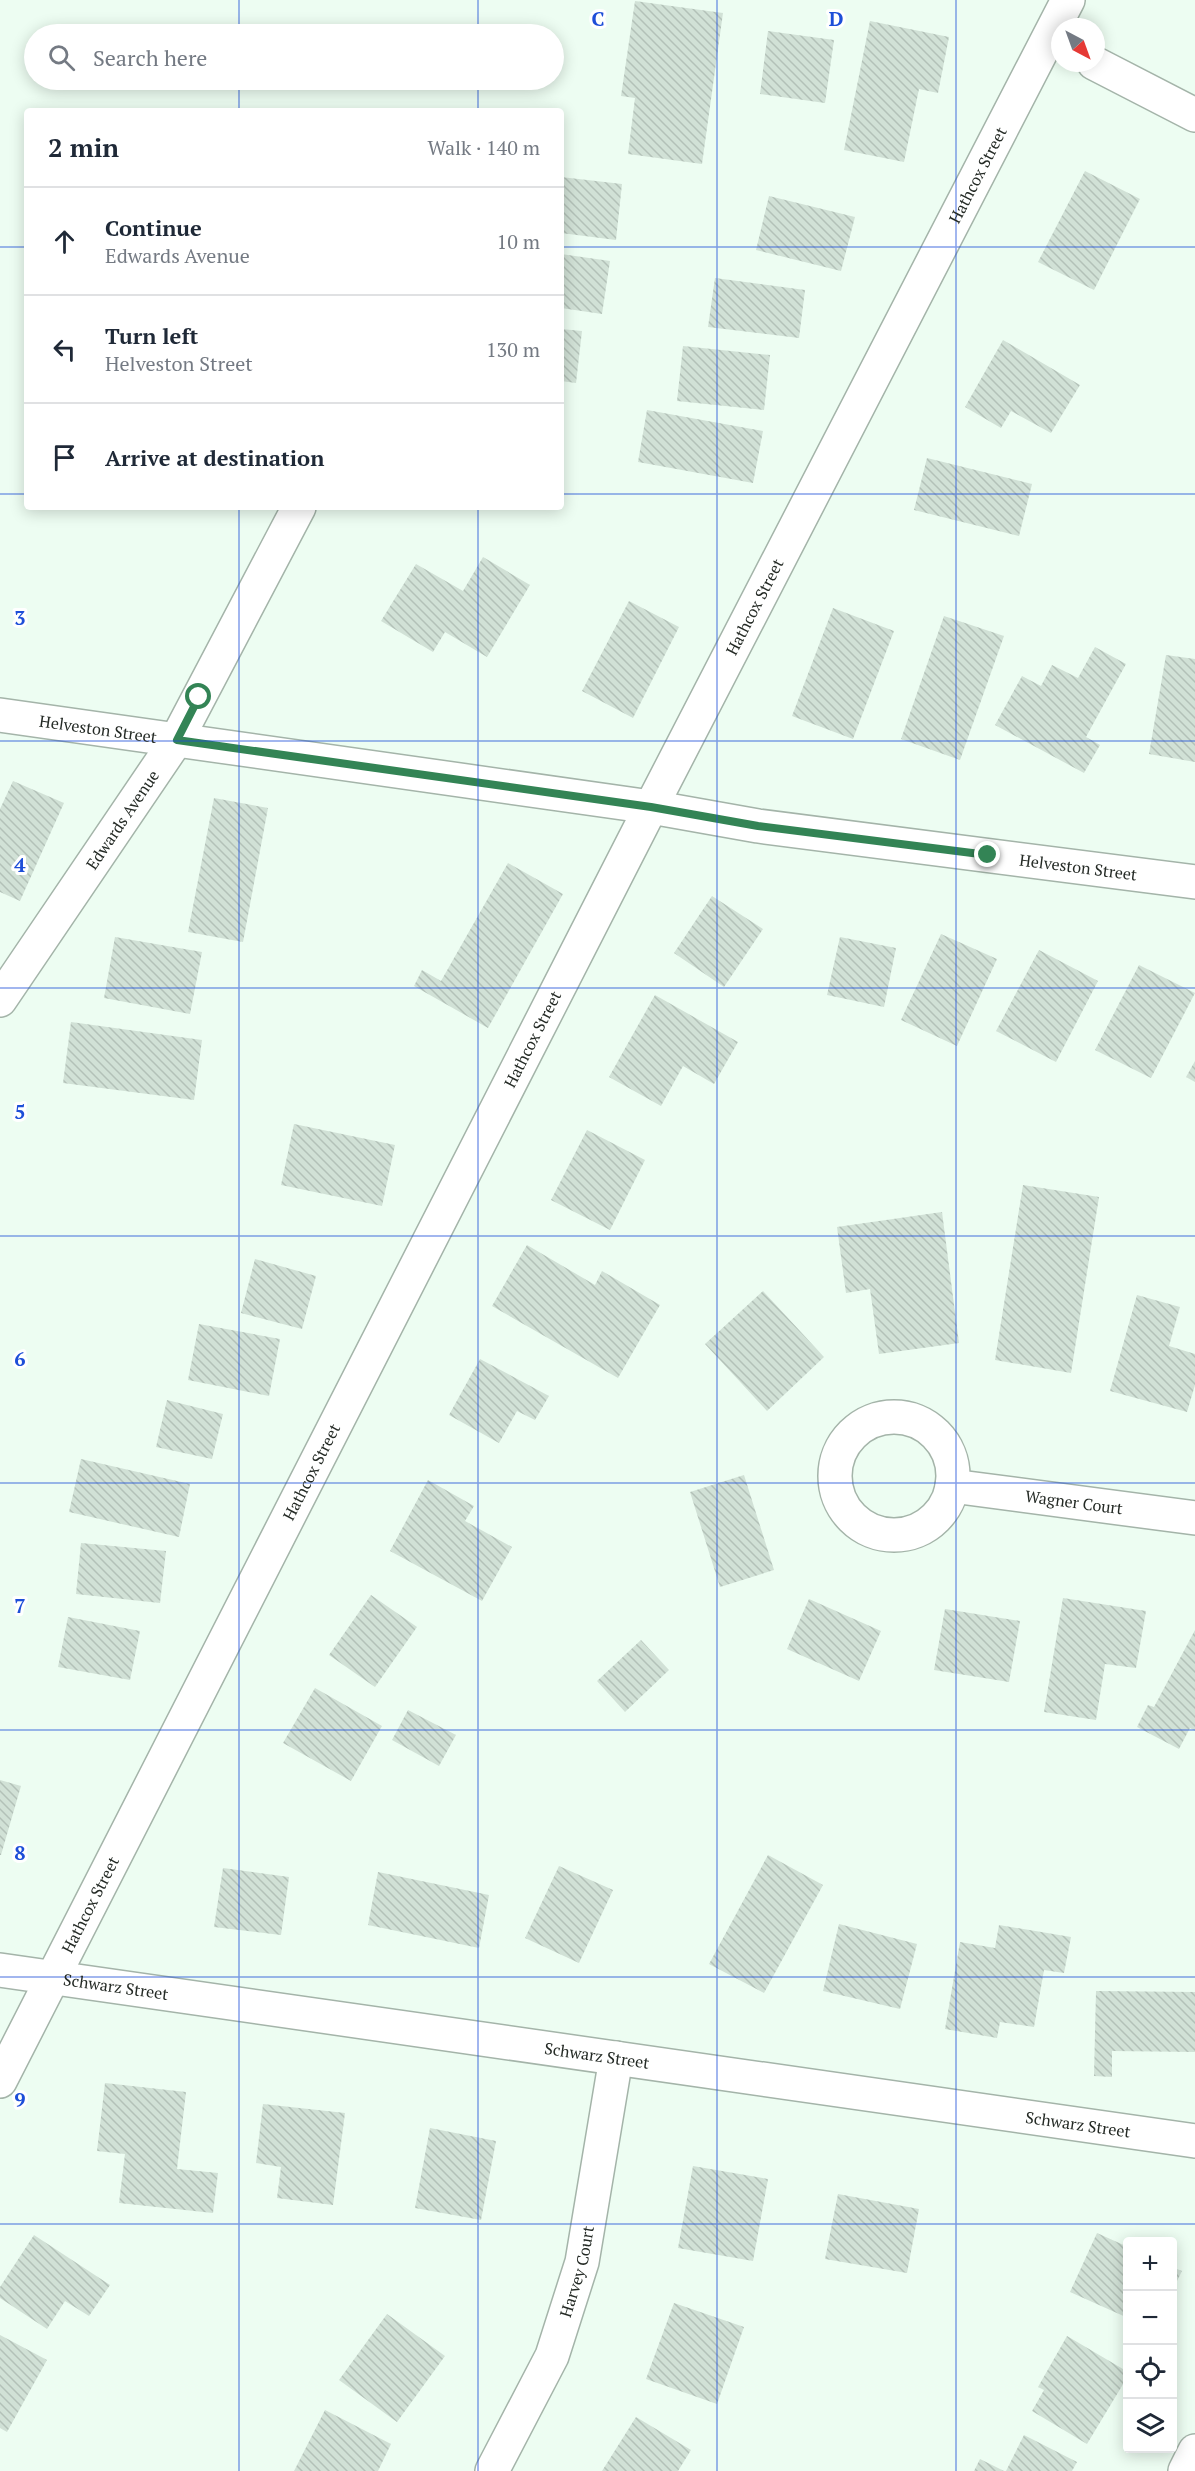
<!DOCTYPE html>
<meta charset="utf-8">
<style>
body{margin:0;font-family:"PT Serif",serif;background:#f2f2f3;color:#1f2937}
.controls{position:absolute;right:18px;bottom:18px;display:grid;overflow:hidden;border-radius:6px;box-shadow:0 3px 15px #0003}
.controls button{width:54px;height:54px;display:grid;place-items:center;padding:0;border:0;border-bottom:2px solid #e0e1e3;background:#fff;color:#1f2937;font:30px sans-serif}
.compass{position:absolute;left:1051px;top:18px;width:54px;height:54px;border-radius:50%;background:#fff;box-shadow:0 3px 15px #0003;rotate:139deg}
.stop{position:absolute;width:18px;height:18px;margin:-14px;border:4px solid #338455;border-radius:50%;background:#fff}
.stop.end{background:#338455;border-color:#fff;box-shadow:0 2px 6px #0008}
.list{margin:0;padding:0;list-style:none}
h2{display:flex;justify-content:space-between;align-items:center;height:78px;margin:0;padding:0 24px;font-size:26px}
h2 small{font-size:20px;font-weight:400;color:#747a83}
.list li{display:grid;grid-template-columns:39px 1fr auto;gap:18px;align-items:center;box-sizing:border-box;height:108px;padding:0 24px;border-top:2px solid #e0e1e3}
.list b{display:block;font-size:22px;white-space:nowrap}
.list p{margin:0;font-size:20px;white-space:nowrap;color:#747a83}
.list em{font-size:20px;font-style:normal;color:#747a83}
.icon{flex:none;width:33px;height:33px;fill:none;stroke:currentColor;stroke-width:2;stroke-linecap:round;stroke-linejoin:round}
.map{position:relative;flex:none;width:1195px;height:2471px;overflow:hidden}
.search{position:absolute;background:#fff;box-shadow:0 3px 15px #0003;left:24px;top:24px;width:540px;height:66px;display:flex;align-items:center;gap:15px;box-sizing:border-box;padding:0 21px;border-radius:33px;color:#747a83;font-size:22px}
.panel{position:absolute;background:#fff;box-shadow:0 3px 15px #0003;left:24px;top:108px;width:540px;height:402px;border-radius:6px}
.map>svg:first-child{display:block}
.building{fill:url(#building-back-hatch)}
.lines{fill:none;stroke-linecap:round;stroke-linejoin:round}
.minor-casing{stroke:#a4b4a9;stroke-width:36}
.minor{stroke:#fff;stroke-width:33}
.route{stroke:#338455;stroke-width:8}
.grid{fill:none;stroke:#1d4ed8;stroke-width:1.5;stroke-opacity:0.55}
.labels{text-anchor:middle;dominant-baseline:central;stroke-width:6;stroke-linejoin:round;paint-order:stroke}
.street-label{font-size:16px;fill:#242a25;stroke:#fff}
.grid-label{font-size:20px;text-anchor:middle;font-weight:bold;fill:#1d4ed8;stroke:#fff;stroke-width:6;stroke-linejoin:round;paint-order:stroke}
</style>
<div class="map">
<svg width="1195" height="2471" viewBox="0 0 1195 2471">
<defs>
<pattern id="building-back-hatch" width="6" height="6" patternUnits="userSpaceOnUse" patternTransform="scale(1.5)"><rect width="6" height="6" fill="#d1e1d6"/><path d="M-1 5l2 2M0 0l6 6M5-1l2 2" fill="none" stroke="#b3c1b8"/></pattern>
</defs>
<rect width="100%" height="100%" fill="#edfdf2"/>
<path class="building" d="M635,1L723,13L702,164L628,154L635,98L621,96Z
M870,21L949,37L938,93L919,89L904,162L844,150Z
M768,31L834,40L825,103L760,94Z
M1085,171L1140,199L1094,290L1038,262Z
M561,177L622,184L616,240L561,233Z
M769,196L855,217L841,271L756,250Z
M561,254L610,261L602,314L561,308Z
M715,278L805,290L799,338L708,327Z
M561,329L582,331L576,383L561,381Z
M1003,340L1080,385L1051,433L1011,411L1001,428L965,407Z
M683,346L770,355L764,410L677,401Z
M647,410L763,431L753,483L638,462Z
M927,458L1032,484L1019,536L914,510Z
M483,557L530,585L487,657L445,632L433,652L381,621L416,564L463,591Z
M629,601L679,627L633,718L582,691Z
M833,608L894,631L853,739L792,716Z
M944,616L1004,636L960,760L901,739Z
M1095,647L1126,664L1086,737L1100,745L1084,773L995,725L1022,676L1041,686L1052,665L1078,678Z
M1166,655L1195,659V762L1149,754Z
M13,781L64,803L20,901L0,892V809Z
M214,798L268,808L243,942L188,932Z
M508,863L563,894L488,1028L414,986L422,970L441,981Z
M712,896L763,929L724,987L674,953Z
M941,934L997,959L957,1046L901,1020Z
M115,937L202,952L190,1014L104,998Z
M840,937L896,948L884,1007L827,995Z
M1039,950L1098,981L1056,1062L996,1031Z
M1139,965L1195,993L1151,1078L1095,1050Z
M655,995L738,1042L714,1084L683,1066L661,1106L609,1077Z
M71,1022L202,1040L194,1100L63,1083Z
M1195,1061V1082L1186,1077Z
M294,1124L395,1145L382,1206L281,1185Z
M587,1130L645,1160L610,1230L551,1200Z
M1023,1185L1099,1197L1071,1373L995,1360Z
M942,1212L959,1343L879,1354L870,1289L846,1293L837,1227Z
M527,1245L595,1285L602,1271L660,1305L618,1378L492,1306Z
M255,1259L316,1276L302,1329L241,1313Z
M763,1291L824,1357L767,1411L705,1344Z
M1137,1295L1180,1307L1169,1346L1195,1354V1385L1187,1412L1110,1391Z
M199,1324L280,1339L269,1396L188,1380Z
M480,1359L549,1396L535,1420L517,1411L499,1443L449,1415Z
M167,1400L223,1414L212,1459L156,1447Z
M81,1459L190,1484L179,1537L69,1512Z
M744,1475L774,1570L720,1587L690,1492Z
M428,1480L474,1506L465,1521L512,1547L482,1601L390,1551Z
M81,1543L166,1551L160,1603L76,1594Z
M371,1595L417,1627L375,1687L329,1655Z
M1063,1598L1146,1611L1136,1668L1105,1664L1096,1720L1044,1712Z
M809,1599L881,1631L859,1681L787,1649Z
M945,1609L1020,1621L1009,1682L934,1670Z
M68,1617L140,1631L130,1680L58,1667Z
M1195,1630V1731L1190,1728L1179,1749L1137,1727L1148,1705L1154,1707Z
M641,1640L669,1670L625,1712L597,1681Z
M315,1688L382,1726L351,1781L283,1743Z
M408,1710L456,1735L439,1766L392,1740Z
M0,1780L21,1786L1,1855H0Z
M768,1855L823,1885L764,1993L709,1964Z
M559,1866L613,1890L579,1963L525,1938Z
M223,1868L289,1877L281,1935L214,1927Z
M378,1872L489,1895L479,1948L368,1925Z
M839,1924L917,1944L900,2009L823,1991Z
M999,1925L1071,1937L1064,1973L1044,1970L1034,2027L1000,2022L997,2038L945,2029L960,1942L995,1948Z
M1096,1991L1195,1992V2052L1112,2051V2077L1094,2076Z
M105,2083L186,2092L177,2169L218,2173L213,2213L119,2203L125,2154L97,2151Z
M263,2104L345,2113L333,2205L277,2198L281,2167L256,2163Z
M430,2128L496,2141L481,2220L415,2208Z
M693,2166L768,2179L753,2261L678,2248Z
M838,2194L919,2209L907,2273L825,2259Z
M1097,2233L1128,2247V2318L1070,2292Z
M34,2235L110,2285L89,2316L65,2301L47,2329L0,2298V2287Z
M1172,2267L1182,2271L1172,2291Z
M674,2303L744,2327L717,2404L646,2379Z
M387,2314L445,2356L397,2422L339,2380Z
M0,2335L47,2360L7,2432L0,2428Z
M1067,2336L1128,2372V2376L1087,2444L1032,2411L1044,2390L1038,2387Z
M325,2410L391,2444L378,2471H294Z
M636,2417L691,2450L678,2471H602Z
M1024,2435L1077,2462L1072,2471H1006Z
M980,2459L1004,2471H974Z"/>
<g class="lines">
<g class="minor-casing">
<g id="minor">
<path d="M1094,63L1195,115"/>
<path id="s1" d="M0,715L651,807L758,826L1195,882"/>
<path id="s2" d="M0,1000L177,739L299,507"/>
<circle cx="894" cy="1476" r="59"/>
<path id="s3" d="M952,1486L1195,1518"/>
<path id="s4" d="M0,1970L1195,2141"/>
<path id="s5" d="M0,2081L651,807L1068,0"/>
<path id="s6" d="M492,2471L552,2356L582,2262L616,2058"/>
<path d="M1185,2471L1195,2451"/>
</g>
</g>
<use href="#minor" class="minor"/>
</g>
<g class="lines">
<path class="route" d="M199,697L177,740L651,807L758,826L988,855"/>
</g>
<path class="grid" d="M239,0V34M478,0V34M717,0V2471M956,0V2471M239,80V111M478,80V111M0,247H27M561,247H1195M0,494H27M561,494H1195M239,507V2471M478,507V2471M0,741H1195M0,988H1195M0,1236H1195M0,1483H1195M0,1730H1195M0,1977H1195M0,2224H1195"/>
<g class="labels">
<g class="street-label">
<text stroke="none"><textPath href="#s5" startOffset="2142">Hathcox Street</textPath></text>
<text stroke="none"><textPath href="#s5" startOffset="1656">Hathcox Street</textPath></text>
<text stroke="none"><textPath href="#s1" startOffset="99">Helveston Street</textPath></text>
<text stroke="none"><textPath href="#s2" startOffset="218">Edwards Avenue</textPath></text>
<text stroke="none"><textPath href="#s1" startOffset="1089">Helveston Street</textPath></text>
<text stroke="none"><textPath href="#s5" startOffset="1170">Hathcox Street</textPath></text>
<text stroke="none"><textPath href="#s5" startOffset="684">Hathcox Street</textPath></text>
<text stroke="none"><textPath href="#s3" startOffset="123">Wagner Court</textPath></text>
<text stroke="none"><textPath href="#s5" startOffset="198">Hathcox Street</textPath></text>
<text stroke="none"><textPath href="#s4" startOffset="117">Schwarz Street</textPath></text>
<text stroke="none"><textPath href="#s4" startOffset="603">Schwarz Street</textPath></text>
<text stroke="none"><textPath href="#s4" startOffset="1089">Schwarz Street</textPath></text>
<text stroke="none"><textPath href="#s6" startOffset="218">Harvey Court</textPath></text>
</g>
</g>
<g class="grid-label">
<text x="598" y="26">C</text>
<text x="836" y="26">D</text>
<text x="20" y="625">3</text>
<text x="20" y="872">4</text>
<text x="20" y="1119">5</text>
<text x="20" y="1366">6</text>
<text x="20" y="1613">7</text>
<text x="20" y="1860">8</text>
<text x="20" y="2107">9</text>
</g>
</svg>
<div class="controls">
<button>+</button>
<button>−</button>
<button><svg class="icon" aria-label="locate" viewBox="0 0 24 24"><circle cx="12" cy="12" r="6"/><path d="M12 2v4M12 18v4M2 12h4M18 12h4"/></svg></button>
<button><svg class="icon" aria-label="layers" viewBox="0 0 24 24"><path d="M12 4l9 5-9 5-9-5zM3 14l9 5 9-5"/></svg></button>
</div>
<svg class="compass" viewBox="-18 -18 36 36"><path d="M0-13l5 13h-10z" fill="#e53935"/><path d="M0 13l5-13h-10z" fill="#747a83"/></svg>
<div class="stop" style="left:199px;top:697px"></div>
<div class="stop end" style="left:988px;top:855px"></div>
<div class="search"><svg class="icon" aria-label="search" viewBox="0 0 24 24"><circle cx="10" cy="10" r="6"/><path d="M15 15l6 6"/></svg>Search here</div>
<section class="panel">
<h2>2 min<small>Walk · 140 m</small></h2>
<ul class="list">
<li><svg class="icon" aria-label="ahead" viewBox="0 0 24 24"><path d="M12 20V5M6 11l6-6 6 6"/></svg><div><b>Continue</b><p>Edwards Avenue</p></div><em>10 m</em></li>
<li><svg class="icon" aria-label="left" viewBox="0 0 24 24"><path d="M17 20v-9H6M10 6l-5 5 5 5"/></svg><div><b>Turn left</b><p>Helveston Street</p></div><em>130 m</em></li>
<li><svg class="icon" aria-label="arrive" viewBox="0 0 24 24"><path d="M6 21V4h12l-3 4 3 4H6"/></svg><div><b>Arrive at destination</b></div></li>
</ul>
</section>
</div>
